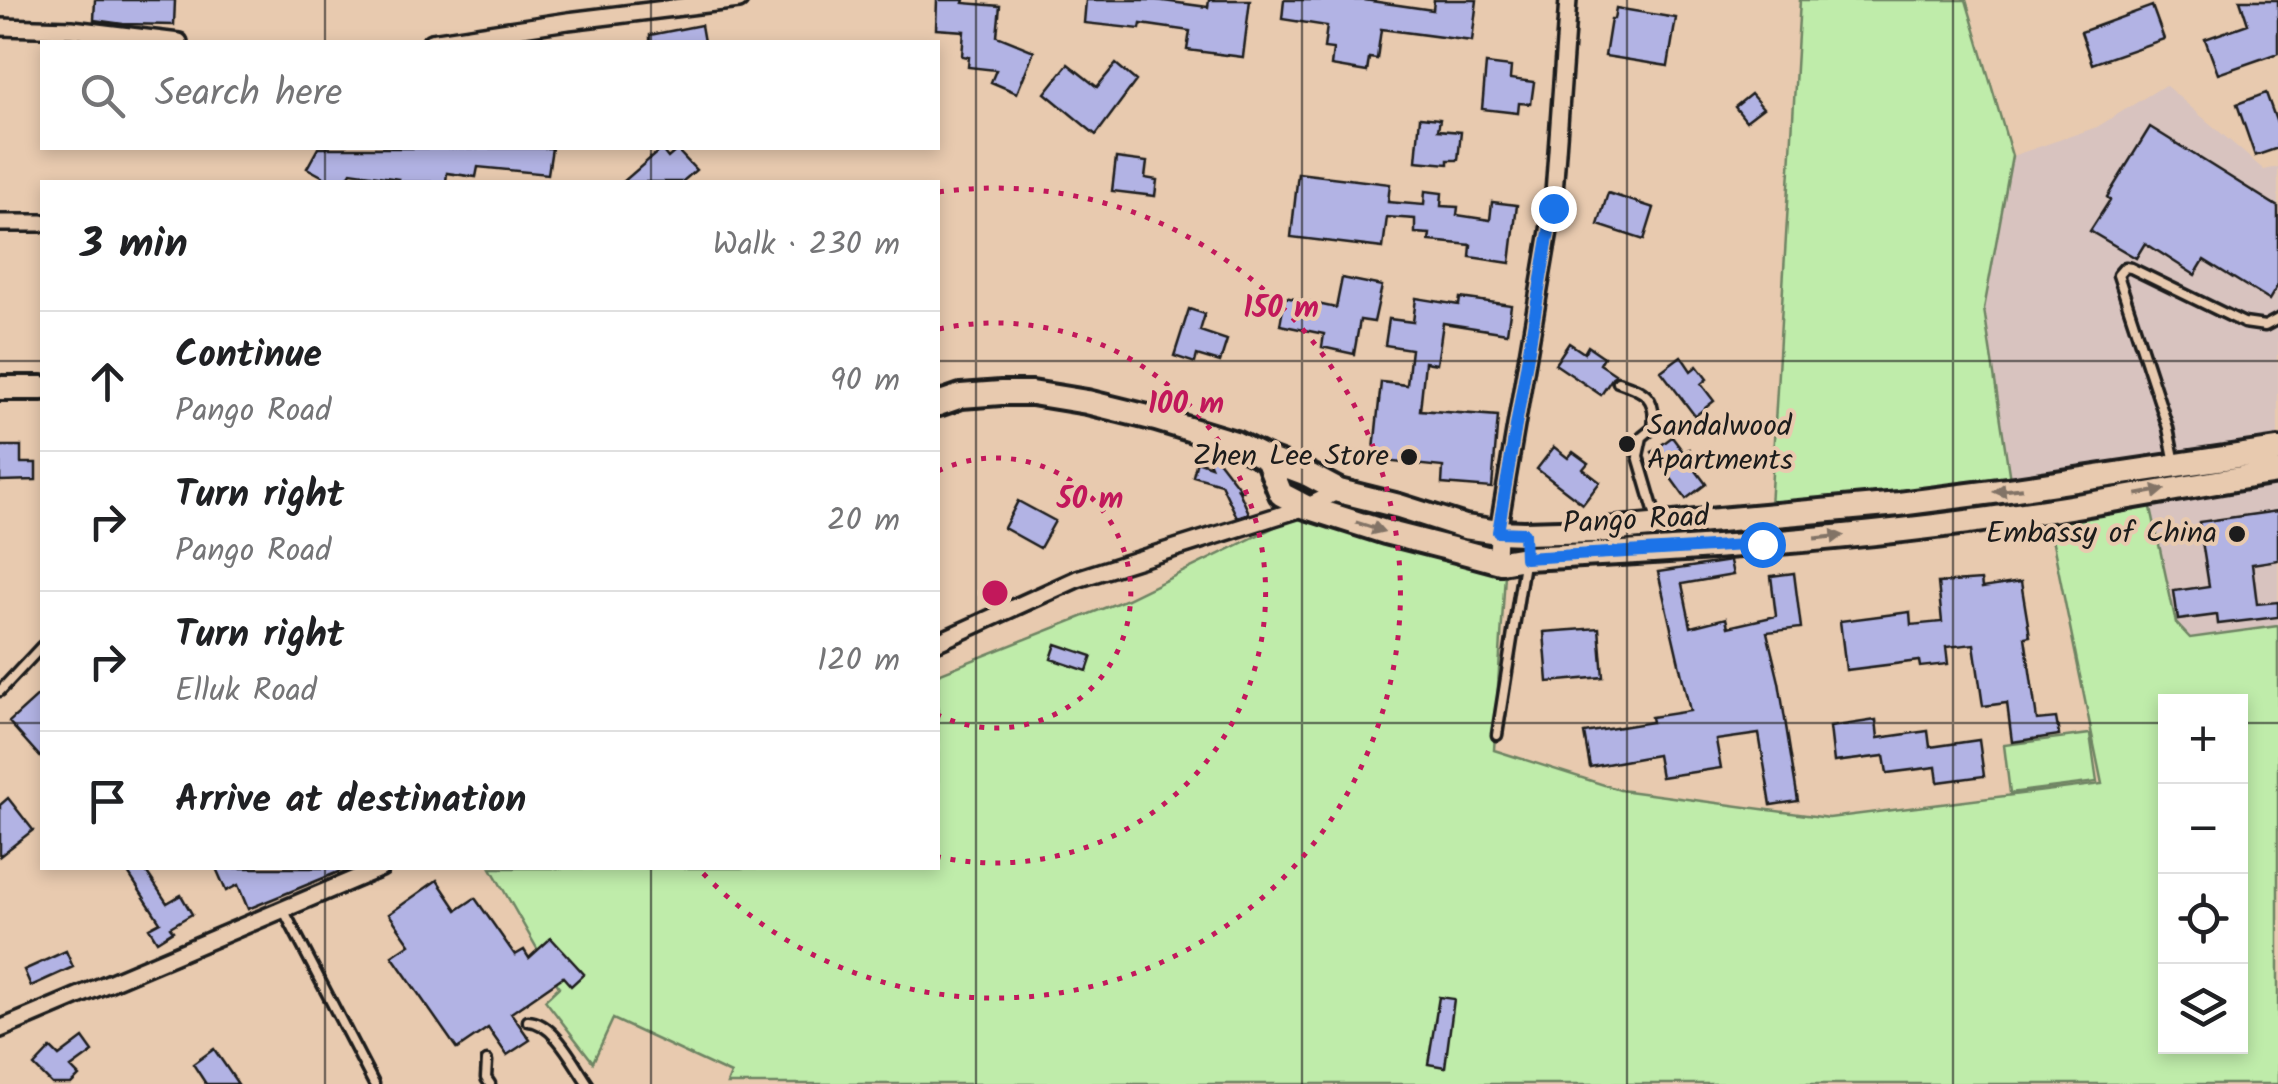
<!DOCTYPE html>
<meta charset="utf-8">
<style>
body{margin:0;font-family:Kalam,sans-serif;background:#f2f2f2;color:#202124}
.controls{position:absolute;right:30px;bottom:30px;display:grid;overflow:hidden;border-radius:0px;box-shadow:0 5px 15px #0003}
.controls button{width:90px;height:90px;display:grid;place-items:center;padding:0;border:0;border-bottom:2px solid #e0e0e0;background:#fff;color:#202124;font:50px sans-serif}
.stop{position:absolute;width:30px;height:30px;margin:-22px;border:8px solid #1a73e8;border-radius:50%;background:#fff}
.stop.end{background:#1a73e8;border-color:#fff;box-shadow:0 2px 10px #0008}
.list{margin:0;padding:0;list-style:none}
h2{display:flex;justify-content:space-between;align-items:center;height:130px;margin:0;padding:0 40px;font-size:42px}
h2 small{font-size:32px;font-weight:400;color:#757577}
.list li{display:grid;grid-template-columns:65px 1fr auto;gap:30px;align-items:center;box-sizing:border-box;height:140px;padding:0 40px;border-top:2px solid #e0e0e0}
.list b{display:block;font-size:38px;white-space:nowrap}
.list p{margin:0;font-size:32px;white-space:nowrap;color:#757577}
.list em{font-size:32px;font-style:normal;color:#757577}
.icon{flex:none;width:55px;height:55px;fill:none;stroke:currentColor;stroke-width:2;stroke-linecap:round;stroke-linejoin:round}
.map{position:relative;flex:none;width:2278px;height:1084px;overflow:hidden}
.search{position:absolute;background:#fff;box-shadow:0 5px 15px #0003;left:40px;top:40px;width:900px;height:110px;display:flex;align-items:center;gap:25px;box-sizing:border-box;padding:0 35px;border-radius:0px;color:#757577;font-size:38px}
.panel{position:absolute;background:#fff;box-shadow:0 5px 15px #0003;left:40px;top:180px;width:900px;height:690px;border-radius:0px}
.map>svg:first-child{display:block}
.built{fill:#d8c3bf}
.green{fill:#bfecaa;stroke:#6e8463;stroke-width:2.5;fill-rule:evenodd}
.building{fill:#b2b3e4;stroke:#1c1c1c;stroke-width:2.5}
.lines{fill:none;stroke-linecap:round;stroke-linejoin:round}
.lane-casing{stroke:#1c1c1c;stroke-width:15}
.street-casing{stroke:#1c1c1c;stroke-width:22}
.secondary-casing{stroke:#1c1c1c;stroke-width:30}
.lane{stroke:#e8caaf;stroke-width:8}
.street{stroke:#e8caaf;stroke-width:15}
.secondary{stroke:#e8caaf;stroke-width:22}
.oneway{fill:#827366}
.route{stroke:#1a73e8;stroke-width:12}
.grid{fill:none;stroke:#1c1c1c;stroke-width:2.5;stroke-opacity:0.55}
.ring{fill:none;stroke:#c2185b;stroke-width:5;stroke-dasharray:5 10}
.poi-dot{fill:#1c1c1c;stroke:#e8caaf;stroke-width:4}
.labels{text-anchor:middle;dominant-baseline:central;stroke-width:8;stroke-linejoin:round;paint-order:stroke}
.poi-label{font-size:30px;fill:#1c1c1c;stroke:#e8caaf;text-anchor:end}
.street-label{font-size:30px;fill:#1c1c1c;stroke:#e8caaf}
.centre{fill:#c2185b;stroke:#e8caaf;stroke-width:5}
.ring-label{font-size:30px;text-anchor:middle;font-weight:bold;fill:#c2185b;stroke:#e8caaf;stroke-width:8;stroke-linejoin:round;paint-order:stroke}
</style>
<div class="map">
<svg width="2278" height="1084" viewBox="0 0 2278 1084">
<rect width="100%" height="100%" fill="#e8caaf"/>
<filter id="ink" filterUnits="userSpaceOnUse"><feTurbulence type="fractalNoise" baseFrequency=".01" numOctaves="2"/><feDisplacementMap in="SourceGraphic" scale="20" xChannelSelector="R" yChannelSelector="G"/><feConvolveMatrix kernelMatrix="1 2 1 2 8 2 1 2 1" color-interpolation-filters="sRGB"/></filter>
<g filter="url(#ink)">
<path class="built" d="M2165,85L2264,170L2278,167V626L2190,638L2176,623L2144,471L2012,493L1984,308L2012,156L2097,127Z"/>
<path class="green" d="M1800,0H1966L2012,156L1984,309L2012,493L1769,524Z
M1342,494L1507,542L1494,750L1620,790L1829,818L2102,784L2048,519L2150,503L2176,623L2190,638L2278,626V1084H727L731,1074L613,1019L593,1062L545,1000L559,987L491,868H938V674L1127,599ZM2166,702H2240V1046H2166Z
M2090,734L2097,782L2010,793L2004,745Z"/>
<path class="building" d="M95,0H175L174,25L123,24L94,20Z
M937,0H964L963,3L1000,6L997,36L1034,51L1017,93L991,82L996,70L968,67L969,57L962,56L964,31L936,29Z
M1086,0H1156L1208,7L1209,0H1250L1243,57L1187,50L1190,31L1141,24L1140,29L1084,23Z
M1284,0H1364L1433,10L1434,0H1477L1472,41L1381,29L1377,59L1369,58L1367,72L1331,66L1333,49L1324,48L1327,26L1282,19Z
M2240,0H2278V53L2218,74L2205,39L2248,24Z
M2152,6L2164,39L2092,64L2081,32Z
M1616,8L1676,18L1668,66L1605,56L1611,19H1614Z
M701,25L704,42H650V35Z
M1068,64L1097,87L1116,64L1136,81L1096,135L1045,93Z
M1486,64L1511,67L1510,79L1534,82L1531,104L1519,103L1518,113L1482,109Z
M2266,93L2278,126V148L2255,156L2237,104Z
M1751,94L1763,108L1746,121L1735,107Z
M1420,117L1440,119L1438,130L1461,132L1458,160H1448V164L1416,161Z
M2150,127L2278,207V285L2269,300L2204,260L2195,275L2145,243L2136,258L2090,231L2110,200L2107,197Z
M318,148H552L548,174L478,167L476,177L447,173L446,182H398L399,179L351,172L345,182H333L307,168Z
M661,149L668,158L677,150L696,170L682,182H623Z
M1116,158L1147,162L1145,178L1157,180L1155,196L1112,191Z
M1298,173L1390,184L1388,202L1424,205L1425,191L1442,193L1441,206L1458,207L1457,215L1490,220L1492,202L1517,205L1510,263L1470,257L1471,245L1429,241L1430,234L1415,233V219L1387,217L1383,248L1291,237Z
M1608,193L1654,208L1644,240L1598,225Z
M1342,278L1382,286L1374,322L1360,320L1354,354L1322,347L1324,334L1280,325L1285,297L1336,308Z
M1416,298L1459,305L1460,298L1511,305L1507,333L1443,323L1437,364L1425,362L1420,410L1498,416L1492,488L1442,484L1443,467L1373,460L1381,382L1407,385L1411,349L1385,345L1389,319L1413,322Z
M1189,309L1205,314L1200,331L1227,340L1220,362L1197,355L1195,363L1174,356Z
M1569,343L1584,353L1588,346L1604,357L1600,364L1615,374L1601,395L1555,364Z
M1681,356L1691,371L1697,366L1707,379L1701,384L1714,401L1695,416L1661,371Z
M1672,437L1684,453L1689,449L1700,464L1694,468L1706,484L1686,499L1652,452Z
M0,446H21V463H36V480L0,481Z
M1554,447L1568,458L1573,452L1588,463L1583,469L1600,482L1583,504L1537,469Z
M1214,455L1241,490L1238,489L1249,513L1237,517L1221,484L1193,476L1197,461L1211,466L1208,459Z
M1018,501L1055,521L1040,548L1004,528Z
M2278,511V560L2252,564L2257,604L2278,602V617L2218,624L2217,615L2178,620L2174,591L2209,586L2199,522Z
M1730,561L1733,575L1682,584L1691,627L1726,618L1728,627L1776,616L1771,576L1794,573L1801,628L1767,632L1779,682L1798,801L1771,805L1759,734L1716,740L1721,768L1661,777L1657,755L1590,767L1584,733L1652,722L1651,717L1690,711L1658,572Z
M1981,580L1982,588L2021,582L2030,636L2025,637L2037,720L2056,718L2059,735L2012,742L2007,703L1983,706L1974,644L1946,647L1948,664L1920,667L1919,661L1846,670L1840,621L1910,612L1911,625L1942,622L1938,583Z
M1599,628L1603,677L1548,682L1544,632Z
M1056,644L1092,656L1087,671L1051,659Z
M42,692V759L9,722Z
M1876,720L1878,738L1928,731L1930,747L1979,740L1984,776L1938,782L1936,767L1887,773L1884,756L1834,762L1830,727Z
M8,798L33,830L0,856V805Z
M125,868H144L167,903L181,895L192,914L170,927L173,931L157,941L149,928L160,922Z
M216,868H348L248,909L238,885L226,891Z
M437,880L457,910L475,898L515,955L524,950L529,958L551,938L584,974L571,986L563,977L511,1013L530,1040L507,1055L488,1028L457,1049L392,956L410,944L389,914Z
M66,951L73,967L31,986L24,970Z
M1439,997L1454,999L1445,1067L1428,1064Z
M83,1038L93,1052L71,1068L79,1076L71,1084H52L34,1066L51,1048L59,1056Z
M214,1049L238,1084H206L193,1064Z"/>
<g class="lines">
<g class="lane-casing">
<path id="lane" d="M1618,382C1645,391 1657,397 1653,428L1642,437L1638,456L1657,521
M2175,463L2168,428L2118,275L2125,267L2131,268L2244,323L2265,326L2278,319
M0,691L42,646
M1497,735L1524,563
M284,911L374,1084
M528,1021C554,1022 574,1064 588,1084
M487,1061L486,1078L490,1084"/>
</g>
<g class="street-casing">
<path id="street" d="M0,27L72,29L179,42
M431,42L568,21L739,0
M0,223H42
M1497,561L1498,532L1553,207L1568,0
M938,642L1077,579L1306,507L1339,491
M0,1029L381,868"/>
</g>
<g class="secondary-casing">
<path id="secondary" d="M0,388H42
M938,404L961,396L1001,393H1032L1087,402L1156,419L1235,443L1267,459L1307,474L1339,491L1399,506L1465,527L1498,532L1524,533L1595,531L1899,504L2016,489L2278,450
M1267,459L1281,494L1306,507L1385,532L1456,550L1501,562L1525,558C1692,550 1859,539 2024,514C2109,502 2193,485 2278,472"/>
</g>
<use href="#lane" class="lane"/>
<use href="#street" class="street"/>
<use href="#secondary" class="secondary"/>
</g>
<defs><path id="oneway-solid" d="M-6-.8H1V-3.2L6.5 0L1 3.2V.8H-6Z" transform="scale(2.5)"/></defs>
<g class="oneway">
<use href="#oneway-solid" transform="translate(2008 490) rotate(173)"/>
<use href="#oneway-solid" transform="translate(2151 492) rotate(-10)"/>
<use href="#oneway-solid" transform="translate(1370 527) rotate(18)"/>
<use href="#oneway-solid" transform="translate(1829 537) rotate(-6)"/>
</g>
</g>
<g class="lines" filter="url(#ink)">
<path class="route" d="M1553,208L1498,532L1524,533L1525,558L1762,544"/>
</g>
<path class="grid" d="M325,0V42M651,0V42M976,0V1084M1302,0V1084M1627,0V1084M1953,0V1084M325,148V182M651,148V182M0,361H42M938,361H2278M0,723H42M938,723H2166M2240,723H2278M325,868V1084M651,868V1084"/>
<g class="ring">
<path d="M938 471A135 135 0 1 1 938 715"/>
<path d="M939 329A270 270 0 1 1 939 857"/>
<path d="M939 192A405 405 0 1 1 699 869"/>
</g>
<g class="poi-dot">
<circle cx="1627" cy="444" r="10"/>
<circle cx="1409" cy="457" r="10"/>
<circle cx="2237" cy="534" r="10"/>
</g>
<g class="labels">
<g class="poi-label">
<text x="1647" y="427" text-anchor="start">Sandalwood<tspan x="1647" dy="34">Apartments</tspan></text>
<text x="1389" y="457">Zhen Lee Store</text>
<text x="2217" y="534">Embassy of China</text>
</g>
<g class="street-label">
<text transform="translate(1636 521) rotate(-3)">Pango Road</text>
</g>
</g>
<circle cx="995" cy="593" r="15" class="centre"/>
<g class="ring-label">
<text x="1281" y="317">150 m</text>
<text x="1186" y="413">100 m</text>
<text x="1090" y="508">50 m</text>
</g>
</svg>
<div class="controls">
<button>+</button>
<button>−</button>
<button><svg class="icon" aria-label="locate" viewBox="0 0 24 24"><circle cx="12" cy="12" r="6"/><path d="M12 2v4M12 18v4M2 12h4M18 12h4"/></svg></button>
<button><svg class="icon" aria-label="layers" viewBox="0 0 24 24"><path d="M12 4l9 5-9 5-9-5zM3 14l9 5 9-5"/></svg></button>
</div>
<div class="stop" style="left:1762px;top:544px"></div>
<div class="stop end" style="left:1553px;top:208px"></div>
<div class="search"><svg class="icon" aria-label="search" viewBox="0 0 24 24"><circle cx="10" cy="10" r="6"/><path d="M15 15l6 6"/></svg>Search here</div>
<section class="panel">
<h2>3 min<small>Walk · 230 m</small></h2>
<ul class="list">
<li><svg class="icon" aria-label="ahead" viewBox="0 0 24 24"><path d="M12 20V5M6 11l6-6 6 6"/></svg><div><b>Continue</b><p>Pango Road</p></div><em>90 m</em></li>
<li><svg class="icon" aria-label="right" viewBox="0 0 24 24"><path d="M7 20v-9h11M14 6l5 5-5 5"/></svg><div><b>Turn right</b><p>Pango Road</p></div><em>20 m</em></li>
<li><svg class="icon" aria-label="right" viewBox="0 0 24 24"><path d="M7 20v-9h11M14 6l5 5-5 5"/></svg><div><b>Turn right</b><p>Elluk Road</p></div><em>120 m</em></li>
<li><svg class="icon" aria-label="arrive" viewBox="0 0 24 24"><path d="M6 21V4h12l-3 4 3 4H6"/></svg><div><b>Arrive at destination</b></div></li>
</ul>
</section>
</div>
